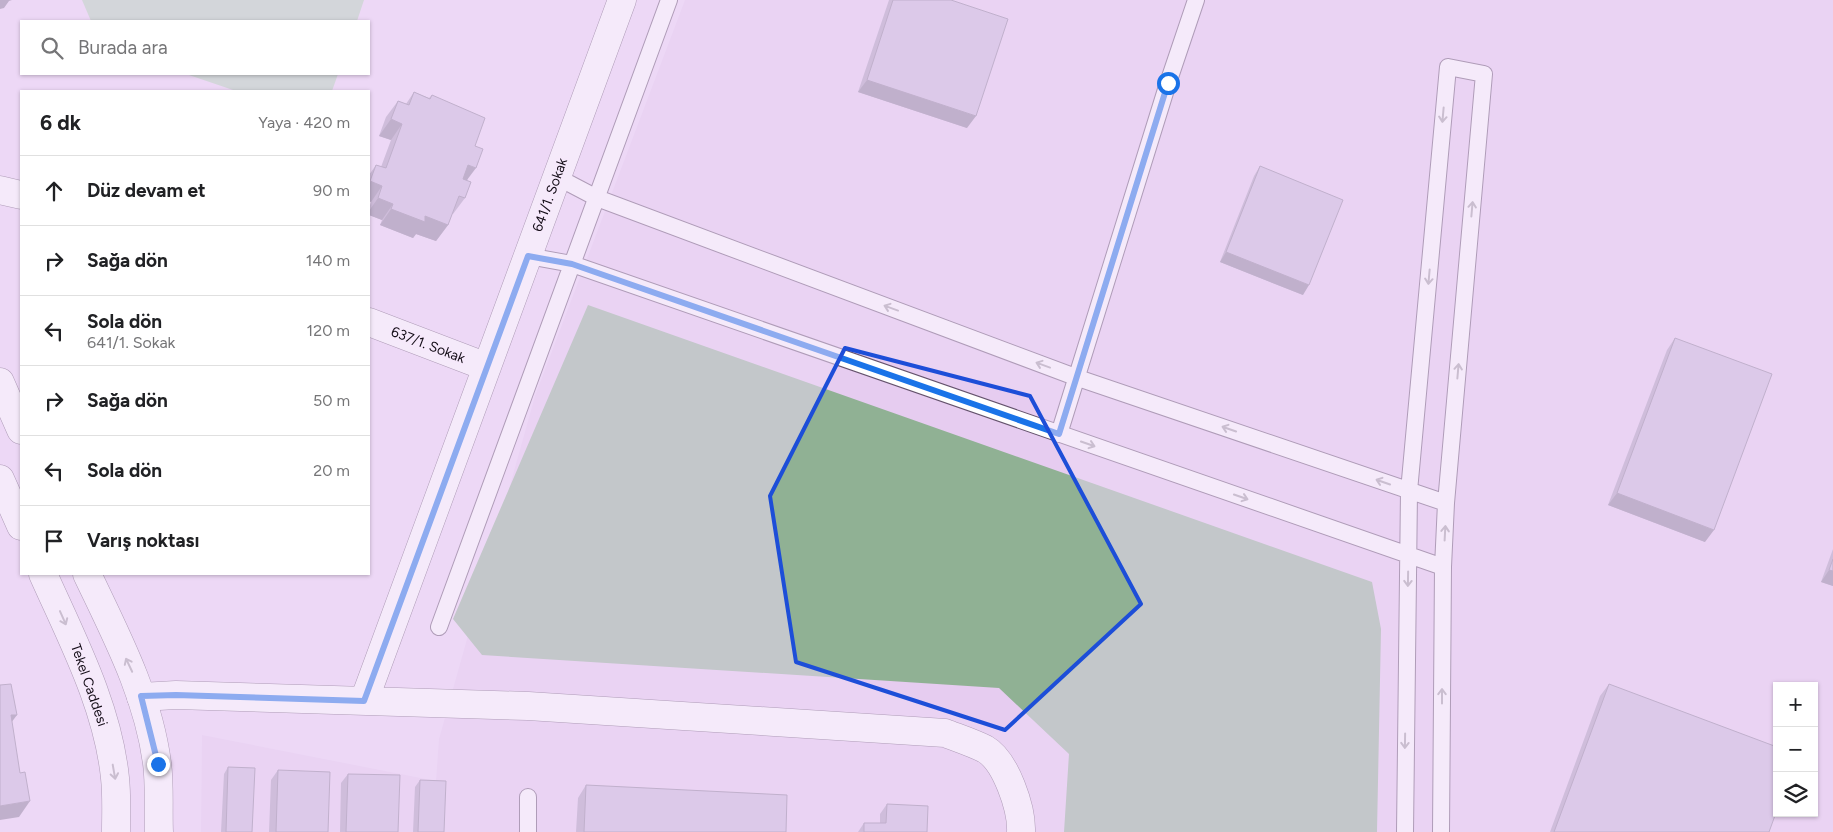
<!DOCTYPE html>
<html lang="tr">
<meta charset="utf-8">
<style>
body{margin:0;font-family:Figtree,sans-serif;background:#f2f2f2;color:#202124}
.controls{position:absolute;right:15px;bottom:15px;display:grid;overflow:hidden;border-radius:0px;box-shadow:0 1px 4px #0004}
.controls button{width:45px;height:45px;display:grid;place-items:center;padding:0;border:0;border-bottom:1px solid #e0e0e0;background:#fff;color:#202124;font:25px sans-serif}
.stop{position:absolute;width:15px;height:15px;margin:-11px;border:4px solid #1a73e8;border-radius:50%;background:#fff}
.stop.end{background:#1a73e8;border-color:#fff;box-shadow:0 1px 5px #0008}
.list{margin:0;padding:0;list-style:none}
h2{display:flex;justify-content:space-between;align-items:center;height:65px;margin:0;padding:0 20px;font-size:21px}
h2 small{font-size:16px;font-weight:400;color:#757577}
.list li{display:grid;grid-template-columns:32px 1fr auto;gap:15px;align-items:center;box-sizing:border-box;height:70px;padding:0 20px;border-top:1px solid #e0e0e0}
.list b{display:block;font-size:19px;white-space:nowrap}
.list p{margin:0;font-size:16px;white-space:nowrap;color:#757577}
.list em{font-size:16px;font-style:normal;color:#757577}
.icon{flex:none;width:28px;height:28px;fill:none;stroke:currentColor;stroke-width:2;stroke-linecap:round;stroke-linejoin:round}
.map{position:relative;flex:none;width:1833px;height:832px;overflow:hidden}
.search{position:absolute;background:#fff;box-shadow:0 1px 4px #0004;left:20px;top:20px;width:350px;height:55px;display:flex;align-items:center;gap:12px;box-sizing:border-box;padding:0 18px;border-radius:0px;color:#757577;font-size:19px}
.panel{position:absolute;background:#fff;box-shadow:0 1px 4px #0004;left:20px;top:90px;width:350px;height:485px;border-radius:0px}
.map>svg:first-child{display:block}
.built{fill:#e6ccf0;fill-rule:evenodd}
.green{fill:#b4d2b8}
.forest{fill:#90b194}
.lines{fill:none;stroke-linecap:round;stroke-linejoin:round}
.service-casing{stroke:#65536d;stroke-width:18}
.minor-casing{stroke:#65536d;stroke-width:29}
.secondary-casing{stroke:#65536d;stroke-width:29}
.service{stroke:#fff;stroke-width:16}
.minor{stroke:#fff;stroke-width:28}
.secondary{stroke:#fff;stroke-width:28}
.wall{fill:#ab9cbb}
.shaded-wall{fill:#8b7f99}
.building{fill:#c7b5da;stroke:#8b7f99}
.oneway{stroke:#a19ea2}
.route{stroke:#1a73e8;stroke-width:6}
.marked{fill:none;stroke:#1d4ed8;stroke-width:4;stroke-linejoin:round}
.labels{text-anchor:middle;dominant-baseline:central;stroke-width:5;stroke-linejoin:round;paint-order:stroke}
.street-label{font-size:14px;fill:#140d17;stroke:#f6e9fb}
</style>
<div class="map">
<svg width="1833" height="832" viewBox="0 0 1833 832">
<rect width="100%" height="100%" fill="#edd8f6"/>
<path class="built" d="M685,0H1833V832H201L202,735L436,781L439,739L535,396ZM1777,686H1814V813H1777Z"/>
<path class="green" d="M82,0H364L357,21H91Z
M186,74H338L332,91H236Z"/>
<path class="forest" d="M588,305L1372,582L1381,629L1377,832H1064L1069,754L999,688L482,655L453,619Z"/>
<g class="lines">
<g class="service-casing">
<path id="service" d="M557,177L597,198L1078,378L1446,503
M528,256L572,264L1443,567
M1059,434L1168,83L1196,0
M439,627L669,0
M528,832V797
M1405,832L1409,491L1448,67L1484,74L1446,503L1443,567L1441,832"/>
</g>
<g class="minor-casing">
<path id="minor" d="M0,190L21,195
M369,322L487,367
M141,697L176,695L528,706L945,733C958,738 973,743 985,749C1006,761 1022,809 1021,832
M364,701L622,0"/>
</g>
<g class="secondary-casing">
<path id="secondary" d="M0,382L21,430
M0,479L21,526
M43,574C72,639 108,707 115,778C117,796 116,814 116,832
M87,574C116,635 148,695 157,763C160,785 158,810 159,832"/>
</g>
<use href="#service" class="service"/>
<use href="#minor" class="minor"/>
<use href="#secondary" class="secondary"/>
</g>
<path class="wall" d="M889,0H951L967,128L858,92Z
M414,92L429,98L432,95L475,146L467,181L465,198L453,214H452L448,225L436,241L416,234L413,238L380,225L382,220L369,215V208L371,202L369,201V175L376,165L381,167L391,140L379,136L386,117L398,101L406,104Z
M1260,166L1303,295L1220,262L1254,176Z
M1675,338L1705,542L1608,505L1667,350Z
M1833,549V586L1821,582Z
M1609,684L1769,832H1550L1600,696Z
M228,767L252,832H221L224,774Z
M278,770L328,832H269L271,780Z
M348,774L398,832H340L341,783Z
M420,780L444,832H413L415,787Z
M586,785L786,832H576L578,798Z
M887,804L927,832H858L864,823H880V814Z"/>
<path class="shaded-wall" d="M0,0H12L9,1L4,8L0,9Z
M867,80L976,116L967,128L858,92Z
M391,119L402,124L391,140L379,136Z
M468,165L476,168L464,184L457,181Z
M370,181L382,186L371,202L369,201V182Z
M378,198L393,204L382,220L369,215V211Z
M391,209L425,216L448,225L436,241L416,234L413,238L380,225Z
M1226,252L1309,285L1303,295L1220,262Z
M1617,493L1714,530L1705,542L1608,505Z
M1829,570L1833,571V586L1821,582Z
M11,715H17L5,731Z
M30,801L19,817L0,820V806Z"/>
<path class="building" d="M893,0H951L1008,19L976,116L867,80Z
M414,92L430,99L432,95L485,118L475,146L483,149L476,168L468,165L463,179L471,182L465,198L459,196L448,225L425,216V222L391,209L393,204L378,198L382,186L370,181L376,165L386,168L402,124L391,119L398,101L409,105Z
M1260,166L1343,200L1309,285L1226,252Z
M1675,338L1772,374L1714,530L1617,493Z
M1833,559V571L1829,570Z
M11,684L17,715H11L20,773L25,772L30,801L0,806V685Z
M1609,684L1777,747V810L1769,832H1554Z
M228,767L255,768L252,832H226Z
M278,770L330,772L328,832H276Z
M348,774L400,775L398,832H346Z
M420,780L446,781L444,832H418Z
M586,785L787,795L786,832H584Z
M887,804L928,806L927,832H864V823H886Z"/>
<defs><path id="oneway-shaft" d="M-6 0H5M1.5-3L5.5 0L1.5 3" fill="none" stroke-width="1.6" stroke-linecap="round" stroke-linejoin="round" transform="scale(1.25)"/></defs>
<g class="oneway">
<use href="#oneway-shaft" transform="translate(1443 115) rotate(95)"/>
<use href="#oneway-shaft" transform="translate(1472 209) rotate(-85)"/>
<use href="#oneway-shaft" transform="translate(1429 277) rotate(95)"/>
<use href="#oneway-shaft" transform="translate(891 308) rotate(-160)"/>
<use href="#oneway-shaft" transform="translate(1043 365) rotate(-160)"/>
<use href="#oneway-shaft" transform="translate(1458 371) rotate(-85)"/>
<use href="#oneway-shaft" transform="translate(1229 429) rotate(-161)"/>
<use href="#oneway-shaft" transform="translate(1088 444) rotate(19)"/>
<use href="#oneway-shaft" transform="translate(1383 482) rotate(-161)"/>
<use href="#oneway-shaft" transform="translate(1241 497) rotate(19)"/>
<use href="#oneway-shaft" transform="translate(1445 533) rotate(-87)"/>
<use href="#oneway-shaft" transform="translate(1408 579) rotate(91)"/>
<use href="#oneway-shaft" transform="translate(63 618) rotate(66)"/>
<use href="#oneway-shaft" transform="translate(129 665) rotate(-115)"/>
<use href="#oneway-shaft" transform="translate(1442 696) rotate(-90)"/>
<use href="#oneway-shaft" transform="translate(1405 741) rotate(91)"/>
<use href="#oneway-shaft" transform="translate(114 772) rotate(80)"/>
</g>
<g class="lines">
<path class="route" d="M158,764L141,696L176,695L364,701L528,256L572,264L1059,434L1168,83"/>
</g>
<path d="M0 0H1833V832H0ZM845,348L1030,396L1141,604L1005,730L796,662L770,496Z" fill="#edd8f6" fill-opacity=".55" fill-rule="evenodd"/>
<path class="marked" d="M845,348L1030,396L1141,604L1005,730L796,662L770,496Z"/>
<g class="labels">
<g class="street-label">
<text transform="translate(550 195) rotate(-70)">641/1. Sokak</text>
<text transform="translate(428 345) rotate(21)">637/1. Sokak</text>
<text transform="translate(89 685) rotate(71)">Tekel Caddesi</text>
</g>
</g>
</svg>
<div class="controls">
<button>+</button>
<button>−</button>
<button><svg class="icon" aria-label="layers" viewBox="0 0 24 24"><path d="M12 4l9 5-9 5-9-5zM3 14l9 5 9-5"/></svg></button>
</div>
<div class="stop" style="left:1168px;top:83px"></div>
<div class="stop end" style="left:158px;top:764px"></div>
<div class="search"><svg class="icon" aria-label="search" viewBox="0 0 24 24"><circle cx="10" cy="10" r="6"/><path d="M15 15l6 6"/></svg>Burada ara</div>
<section class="panel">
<h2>6 dk<small>Yaya · 420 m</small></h2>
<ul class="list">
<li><svg class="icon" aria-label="ahead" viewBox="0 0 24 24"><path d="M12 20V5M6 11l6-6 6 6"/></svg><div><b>Düz devam et</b></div><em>90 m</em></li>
<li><svg class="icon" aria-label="right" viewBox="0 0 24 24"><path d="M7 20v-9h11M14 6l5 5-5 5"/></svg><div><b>Sağa dön</b></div><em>140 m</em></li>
<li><svg class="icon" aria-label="left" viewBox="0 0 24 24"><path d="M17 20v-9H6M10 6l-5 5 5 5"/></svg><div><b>Sola dön</b><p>641/1. Sokak</p></div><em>120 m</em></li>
<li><svg class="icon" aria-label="right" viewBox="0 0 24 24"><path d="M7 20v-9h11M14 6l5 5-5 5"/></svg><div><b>Sağa dön</b></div><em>50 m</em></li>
<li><svg class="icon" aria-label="left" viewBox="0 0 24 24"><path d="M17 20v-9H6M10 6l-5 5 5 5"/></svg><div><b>Sola dön</b></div><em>20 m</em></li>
<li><svg class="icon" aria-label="arrive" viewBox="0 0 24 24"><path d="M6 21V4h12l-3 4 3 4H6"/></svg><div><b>Varış noktası</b></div></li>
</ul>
</section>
</div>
